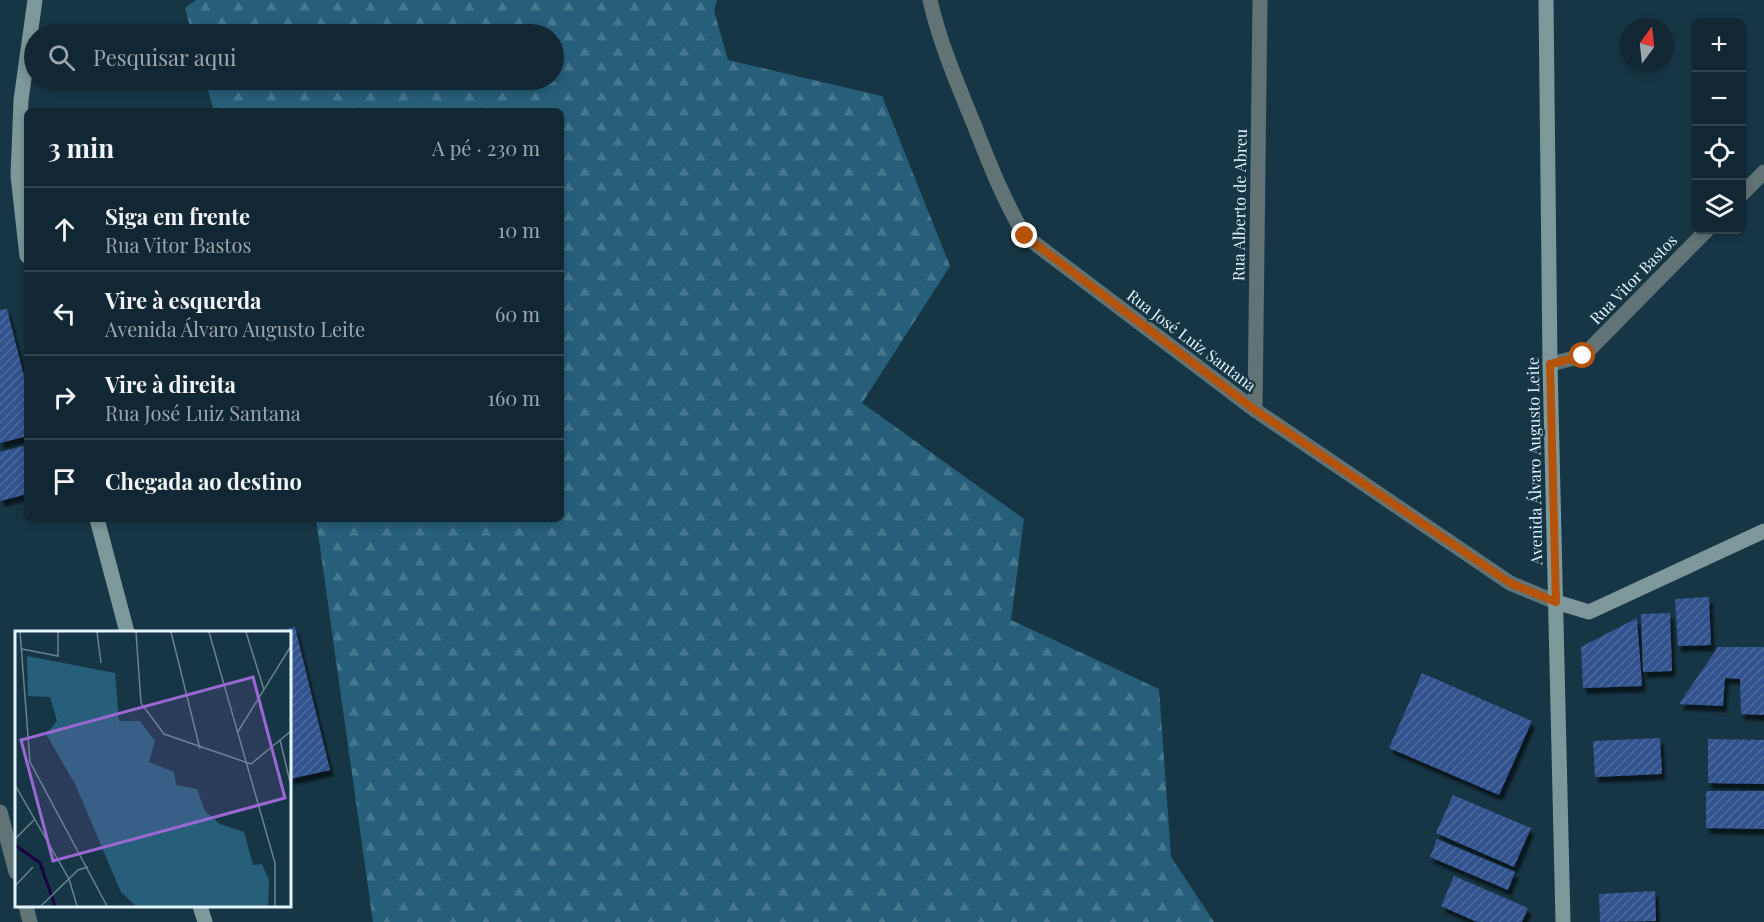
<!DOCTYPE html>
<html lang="pt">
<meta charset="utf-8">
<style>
body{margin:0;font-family:"Playfair Display",serif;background:#1e3440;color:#f1f3f6}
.controls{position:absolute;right:18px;top:18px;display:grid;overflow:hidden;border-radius:9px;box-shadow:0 3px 9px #0003}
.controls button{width:54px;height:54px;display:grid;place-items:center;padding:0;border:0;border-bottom:2px solid #30444f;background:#112834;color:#f1f3f6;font:30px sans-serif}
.compass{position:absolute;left:1620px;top:18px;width:54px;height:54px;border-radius:50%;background:#112834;box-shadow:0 3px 9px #0003;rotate:15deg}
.stop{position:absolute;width:18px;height:18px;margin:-14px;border:4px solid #b45309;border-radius:50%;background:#fff}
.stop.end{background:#b45309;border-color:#fff;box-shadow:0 2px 6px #0008}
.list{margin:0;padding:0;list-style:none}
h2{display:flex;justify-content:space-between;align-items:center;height:78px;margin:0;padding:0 24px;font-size:26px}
h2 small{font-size:20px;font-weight:400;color:#9ca6ac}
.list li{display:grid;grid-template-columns:39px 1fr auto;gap:18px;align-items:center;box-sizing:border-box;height:84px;padding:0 24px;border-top:2px solid #30444f}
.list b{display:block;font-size:22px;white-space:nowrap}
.list p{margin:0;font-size:20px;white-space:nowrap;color:#9ca6ac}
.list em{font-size:20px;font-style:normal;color:#9ca6ac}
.icon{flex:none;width:33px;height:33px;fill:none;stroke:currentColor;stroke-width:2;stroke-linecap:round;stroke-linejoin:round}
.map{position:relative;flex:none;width:1764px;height:922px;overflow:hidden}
.search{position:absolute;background:#112834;box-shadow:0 3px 9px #0003;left:24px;top:24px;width:540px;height:66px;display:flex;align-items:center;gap:15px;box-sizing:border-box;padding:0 21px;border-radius:33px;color:#9ca6ac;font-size:22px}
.panel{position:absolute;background:#112834;box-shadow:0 3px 9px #0003;left:24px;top:108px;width:540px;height:414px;border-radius:9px}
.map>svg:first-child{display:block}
.forest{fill:url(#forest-firs)}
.building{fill:url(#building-hatch);filter:url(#shadow)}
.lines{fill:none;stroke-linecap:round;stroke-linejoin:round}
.street{stroke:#627375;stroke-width:15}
.secondary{stroke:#7c989a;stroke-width:15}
.route{stroke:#b45309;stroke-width:8}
.labels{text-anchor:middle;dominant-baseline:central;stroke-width:4.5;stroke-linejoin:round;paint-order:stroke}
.street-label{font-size:16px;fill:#e2f4fe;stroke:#173645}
.inset-river{fill:none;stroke:#1a0342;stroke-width:3}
.inset-road{fill:none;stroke:#68828f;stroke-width:1.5}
.view{fill:#9a68d2;fill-opacity:0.15;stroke:#9a68d2;stroke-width:3}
.inset-edge{fill:none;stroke:#e2f4fe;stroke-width:3}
</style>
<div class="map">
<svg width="1764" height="922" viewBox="0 0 1764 922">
<defs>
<pattern id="forest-firs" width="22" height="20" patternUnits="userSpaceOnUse" patternTransform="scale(1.5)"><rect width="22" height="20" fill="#275f7a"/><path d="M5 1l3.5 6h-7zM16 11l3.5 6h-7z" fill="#46778e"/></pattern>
<pattern id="building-hatch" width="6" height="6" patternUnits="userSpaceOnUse" patternTransform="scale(1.5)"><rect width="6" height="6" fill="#31528e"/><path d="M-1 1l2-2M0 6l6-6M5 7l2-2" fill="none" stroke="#4f6c9f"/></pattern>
<filter id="shadow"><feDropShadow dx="3.5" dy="6" stdDeviation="1.5" flood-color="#0009"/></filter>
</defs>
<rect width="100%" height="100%" fill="#173645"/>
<path class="forest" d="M196,0H717L714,11L728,60L882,96L950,266L862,403L1024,519L1011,620L1159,689L1171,857L1214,922H373L316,519H561V111H214L205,80H554V34H192L185,8Z"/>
<path class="building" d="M7,309L27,388V436L0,443V310Z
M27,445V494L0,501V452Z
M1709,597L1711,645L1678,646L1675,599Z
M1670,613L1672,671L1643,672L1641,614Z
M1637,618L1642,686L1583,688L1581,647Z
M295,627L330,770L290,779V632H276Z
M1718,647H1764V715L1741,714L1740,679L1725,678L1723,706L1679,704Z
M1422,673L1532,721L1499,795L1389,748Z
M1660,738L1662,774L1595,777L1593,741Z
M1708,739L1764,740V784L1708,783Z
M1706,791H1764V829L1706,828Z
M1453,795L1531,828L1514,867L1436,833Z
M1437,839L1515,872L1508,890L1430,857Z
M1454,876L1528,908L1522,922H1477L1441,906Z
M1655,891L1656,921L1600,922L1599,894Z"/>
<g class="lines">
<path class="street" d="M930,0C940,44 958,85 975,127C990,165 1004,201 1025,236L1255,410L1510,583L1556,602
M1742,194L1764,172
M1550,364L1583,356L1707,230
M1255,410L1260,0
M0,812L16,872
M26,906L30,922"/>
<path class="secondary" d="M1546,0L1550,364L1563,922
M27,256L18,176L21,100L35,0
M97,519L127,632
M1556,602L1589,612L1764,531
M200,906L205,922"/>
</g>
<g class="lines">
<path class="route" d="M1025,236L1255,410L1510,583L1556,602L1550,364L1583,356"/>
</g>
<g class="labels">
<g class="street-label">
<text transform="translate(1239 205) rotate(-89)">Rua Alberto de Abreu</text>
<text transform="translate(1633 279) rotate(-46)">Rua Vitor Bastos</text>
<text transform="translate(1192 340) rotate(37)">Rua José Luiz Santana</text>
<text transform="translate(1534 461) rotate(-91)">Avenida Álvaro Augusto Leite</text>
</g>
</g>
<g transform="translate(15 631)">
<rect width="276" height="276" fill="#173645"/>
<path d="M12,25L100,42L104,90H125L140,110L134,131L159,141L161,154L182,158L190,180L205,193L229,201L238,234L247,233L254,249L253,275H121L106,261L60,153L31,103L42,90L35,66L13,65Z" fill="#275f7a"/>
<path class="inset-river" d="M0,214L25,232L40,275"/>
<path class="inset-road" d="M5,1L15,131L92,275M82,1L86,32M121,1L126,72L149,103L236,133L276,100M156,1L185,118M194,1L260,232V275M231,1L249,59M7,18L43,25V1M222,102L276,15M265,109L276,155M0,154L54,248L62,275M0,208L19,189M0,255L18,236M26,275L63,239L73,236"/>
<path class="view" d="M238,46L270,167L38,230L6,109Z"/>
<rect width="276" height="276" class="inset-edge"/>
</g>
</svg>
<div class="controls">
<button>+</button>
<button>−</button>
<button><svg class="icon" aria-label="locate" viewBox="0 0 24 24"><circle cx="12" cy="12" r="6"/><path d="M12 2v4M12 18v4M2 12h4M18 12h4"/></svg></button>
<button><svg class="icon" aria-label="layers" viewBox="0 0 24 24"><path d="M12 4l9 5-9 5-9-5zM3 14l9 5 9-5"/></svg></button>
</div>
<svg class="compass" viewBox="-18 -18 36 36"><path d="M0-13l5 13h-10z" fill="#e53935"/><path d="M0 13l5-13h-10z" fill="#9ca6ac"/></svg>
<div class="stop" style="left:1583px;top:356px"></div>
<div class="stop end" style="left:1025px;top:236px"></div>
<div class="search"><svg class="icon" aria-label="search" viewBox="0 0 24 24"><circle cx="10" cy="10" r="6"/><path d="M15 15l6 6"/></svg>Pesquisar aqui</div>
<section class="panel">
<h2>3 min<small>A pé · 230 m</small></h2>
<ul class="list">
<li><svg class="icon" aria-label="ahead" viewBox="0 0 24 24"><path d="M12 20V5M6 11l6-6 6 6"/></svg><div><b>Siga em frente</b><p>Rua Vitor Bastos</p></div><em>10 m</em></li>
<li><svg class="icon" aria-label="left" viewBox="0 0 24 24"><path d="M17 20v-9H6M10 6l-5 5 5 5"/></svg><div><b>Vire à esquerda</b><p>Avenida Álvaro Augusto Leite</p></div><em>60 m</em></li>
<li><svg class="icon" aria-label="right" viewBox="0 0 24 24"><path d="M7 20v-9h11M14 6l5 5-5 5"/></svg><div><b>Vire à direita</b><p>Rua José Luiz Santana</p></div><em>160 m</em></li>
<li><svg class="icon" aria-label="arrive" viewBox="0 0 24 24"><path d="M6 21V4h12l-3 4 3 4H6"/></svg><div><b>Chegada ao destino</b></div></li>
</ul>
</section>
</div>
